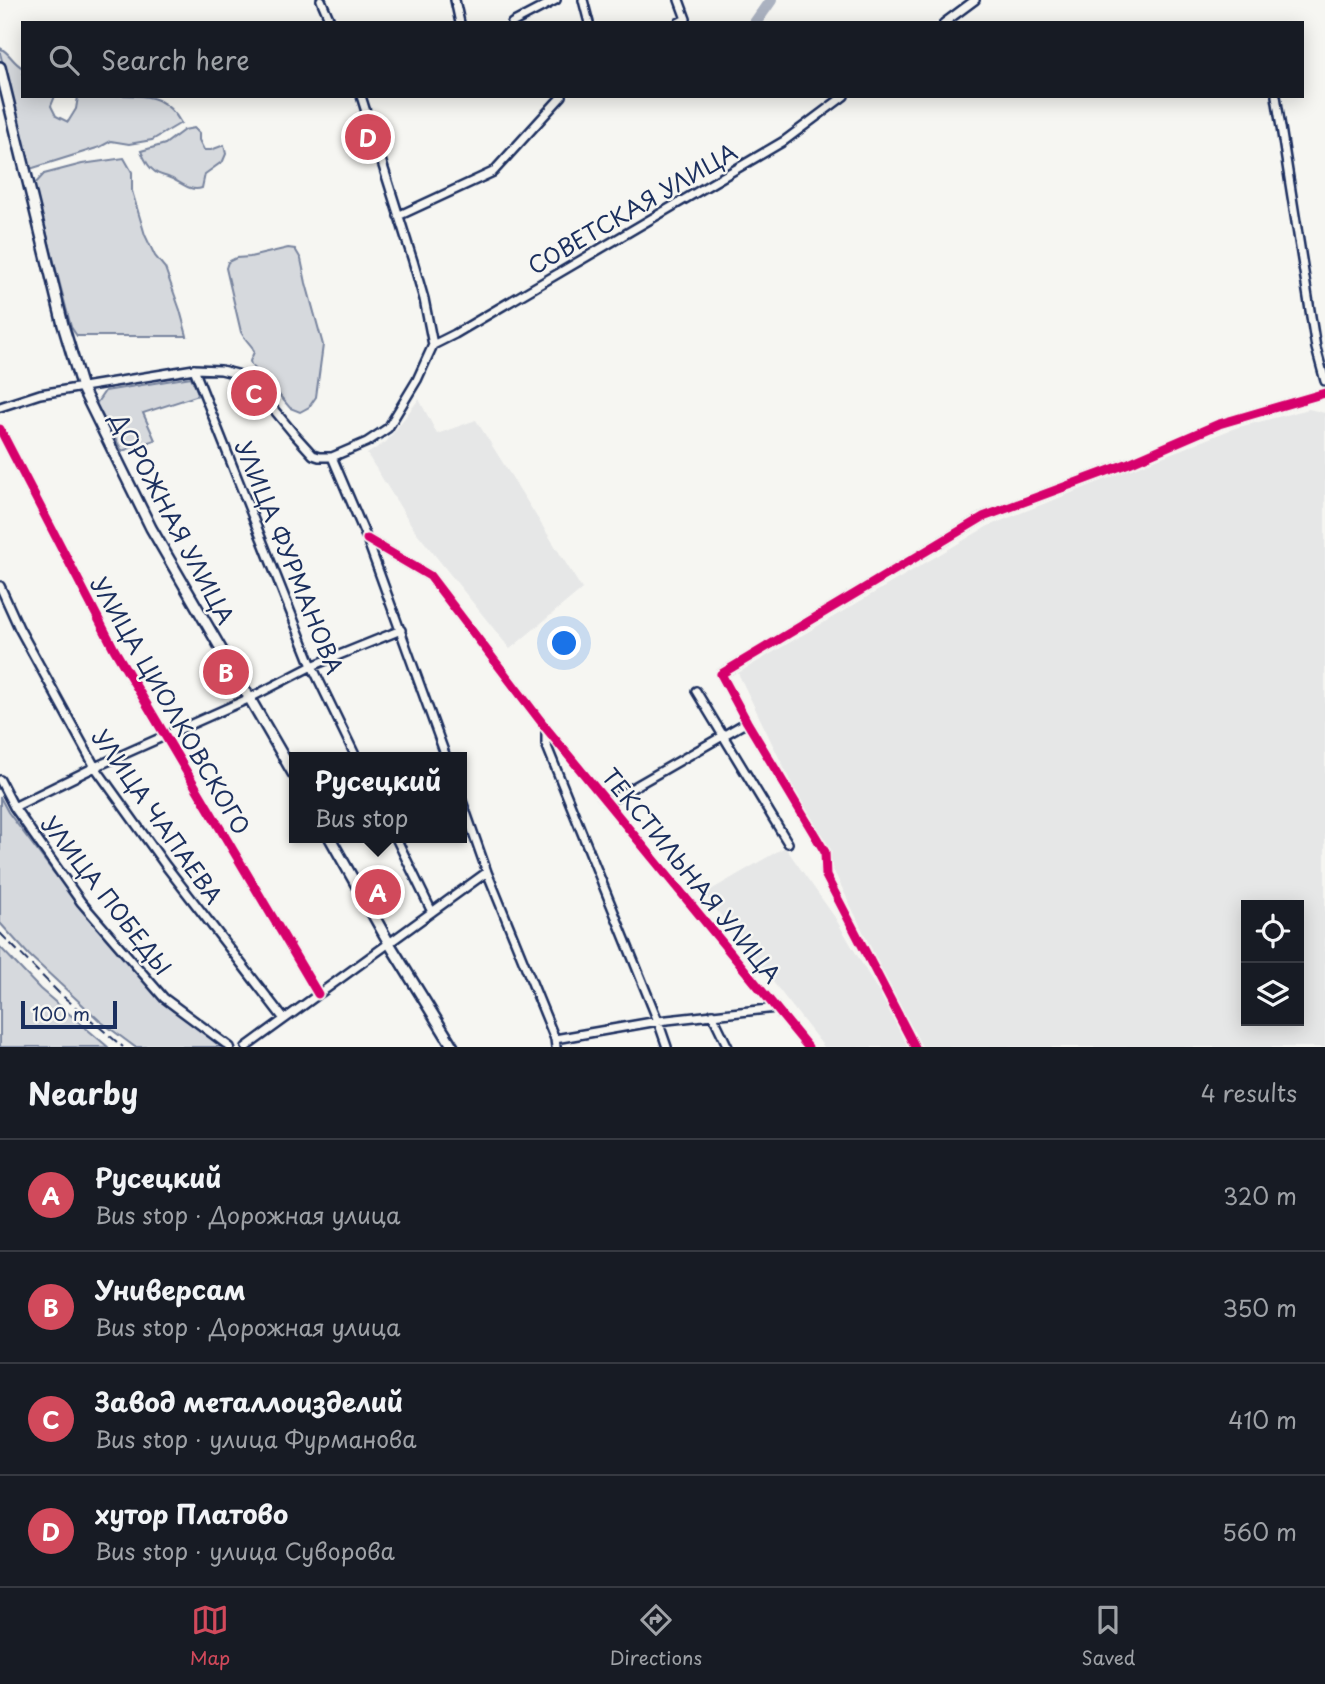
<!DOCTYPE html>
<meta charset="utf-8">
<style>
body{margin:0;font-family:"Playpen Sans",sans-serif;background:#20242c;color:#f1f3f6}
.controls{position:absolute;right:21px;bottom:21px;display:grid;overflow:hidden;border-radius:0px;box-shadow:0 4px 18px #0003}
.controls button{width:63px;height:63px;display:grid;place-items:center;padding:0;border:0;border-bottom:2px solid #363941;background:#171b24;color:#f1f3f6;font:35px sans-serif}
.scale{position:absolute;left:21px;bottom:18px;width:96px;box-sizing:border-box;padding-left:7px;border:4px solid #1b2f5e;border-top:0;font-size:19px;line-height:24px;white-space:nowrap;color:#1b2f5e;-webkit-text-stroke:5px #f6f6f2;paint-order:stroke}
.you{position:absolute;left:565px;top:644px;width:24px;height:24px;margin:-18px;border:5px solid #fff;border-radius:50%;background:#1a73e8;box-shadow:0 0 0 10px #1a73e833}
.badge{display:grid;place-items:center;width:46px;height:46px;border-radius:50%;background:#d1495b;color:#fff;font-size:23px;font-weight:700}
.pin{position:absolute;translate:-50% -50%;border:4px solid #fff;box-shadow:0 2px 7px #0006}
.popup{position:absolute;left:289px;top:752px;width:178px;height:91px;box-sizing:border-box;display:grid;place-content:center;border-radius:0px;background:#171b24;filter:drop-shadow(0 2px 5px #0005);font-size:23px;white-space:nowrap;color:#9ea1a6}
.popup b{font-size:26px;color:#f1f3f6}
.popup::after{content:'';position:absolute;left:50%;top:100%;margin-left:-14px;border:14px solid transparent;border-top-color:#171b24}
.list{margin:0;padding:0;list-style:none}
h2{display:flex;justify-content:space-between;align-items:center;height:91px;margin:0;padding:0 28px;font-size:30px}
h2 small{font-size:23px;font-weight:400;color:#9ea1a6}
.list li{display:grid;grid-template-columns:46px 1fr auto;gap:21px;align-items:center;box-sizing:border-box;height:112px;padding:0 28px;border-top:2px solid #363941}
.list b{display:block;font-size:26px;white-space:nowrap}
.list p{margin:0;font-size:23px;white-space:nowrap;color:#9ea1a6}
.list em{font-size:23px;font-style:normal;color:#9ea1a6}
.icon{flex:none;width:38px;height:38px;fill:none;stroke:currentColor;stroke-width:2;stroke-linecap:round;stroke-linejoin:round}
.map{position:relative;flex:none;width:1325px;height:1047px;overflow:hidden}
.search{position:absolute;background:#171b24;box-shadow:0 4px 18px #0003;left:21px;right:21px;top:21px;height:77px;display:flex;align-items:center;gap:18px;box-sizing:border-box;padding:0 24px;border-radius:0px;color:#9ea1a6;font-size:26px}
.sheet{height:539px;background:#171b24}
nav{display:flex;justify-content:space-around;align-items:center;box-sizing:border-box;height:98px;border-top:2px solid #363941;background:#171b24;font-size:19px;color:#9ea1a6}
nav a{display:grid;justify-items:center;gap:4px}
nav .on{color:#d1495b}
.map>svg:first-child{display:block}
.built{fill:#e6e7e7;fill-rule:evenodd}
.green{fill:#d6d9dd;stroke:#78849e;stroke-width:2}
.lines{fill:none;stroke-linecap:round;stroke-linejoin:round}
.river{stroke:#abb2c0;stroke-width:12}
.minor-casing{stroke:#1b2f5e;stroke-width:12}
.major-casing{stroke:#1b2f5e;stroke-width:14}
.minor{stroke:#f6f6f2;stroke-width:7}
.major{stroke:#f6f6f2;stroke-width:9}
.rail{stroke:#1b2f5e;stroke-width:2;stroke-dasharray:10 5;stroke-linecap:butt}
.cycleway-casing{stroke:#f6f6f2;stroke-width:13}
.cycleway{stroke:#d6006c;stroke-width:9}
.labels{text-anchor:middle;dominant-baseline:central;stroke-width:5;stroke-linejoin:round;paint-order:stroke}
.street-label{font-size:23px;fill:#1b2f5e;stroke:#f6f6f2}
</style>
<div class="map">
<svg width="1325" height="1047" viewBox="0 0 1325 1047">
<rect width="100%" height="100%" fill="#f6f6f2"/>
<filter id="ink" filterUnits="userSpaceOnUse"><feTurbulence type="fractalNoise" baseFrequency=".0143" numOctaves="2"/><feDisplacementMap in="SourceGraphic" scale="14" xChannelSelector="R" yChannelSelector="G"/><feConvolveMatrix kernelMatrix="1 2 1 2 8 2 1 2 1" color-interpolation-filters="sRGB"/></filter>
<g filter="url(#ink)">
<path class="built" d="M419,399L437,434L476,420L582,589L510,649L414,529L367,454L386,442Z
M1309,409L1325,413V1047H919L738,673L988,526L1235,428ZM1246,905H1299V1021H1246Z
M785,847L834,916L911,1047H824L704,894Z"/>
<path class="green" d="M0,48C10,53 13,63 23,68V96H55L51,106L56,116L68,122L76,109L78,97L81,96C100,96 142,92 158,100C168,105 176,114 181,123L152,140L129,144L111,141L100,147L30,169L0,53Z
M194,128L199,133V140L204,150H211L224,145L226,154L223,161L205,174L202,188C189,192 181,182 170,178C164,175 158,175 154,171C147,166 144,158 141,151L165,144L184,130Z
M124,158L132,172V191L145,235L155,256L165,268L180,310L187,336H77L71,327L34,185L44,174L82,164Z
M288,248L295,249L301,259L306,283L323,345L316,397L309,407L300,412L290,408L265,378L251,365L250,361L254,352L252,347L244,337L241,332L226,268L228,262L236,258L250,257Z
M191,377L199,395L143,413L155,440L122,451L96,404L105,391Z
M0,797L8,812L54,873L159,997L173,1011L235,1047H135L100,1021L29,955L0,923Z
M0,947L40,989L108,1047H0Z"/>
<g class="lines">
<path class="river" d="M755,23L771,0"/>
<g class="minor-casing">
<path id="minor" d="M321,0L331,23
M455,0L460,23
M583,0L589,23
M512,23L556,0
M678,23L686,19L679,0
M944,23L975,0
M361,96L413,261L424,299L433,345
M1276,96L1316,348L1325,381
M398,216L493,172L562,96
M433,345L455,334L784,141L844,96
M194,369L312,666L356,757
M0,407L40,394L194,369L221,370L237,374L252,383L294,434L313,455L319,457H332L367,442L388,428L417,380L433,345
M0,429L114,649L318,994
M332,457L367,539L446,757
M367,539L430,576L546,728L808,1047
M0,586L19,628L95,767L166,866L284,1019
M696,691L788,843
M546,729V744L658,1021L667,1047
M0,780L14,807L81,902L164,998L230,1047
M462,801L487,872L555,1039L556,1047
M608,802L747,722
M14,807L95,767L250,698L312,666L401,630
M396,838L432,912
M712,1014L728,1047
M555,1039L658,1021L776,1008
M246,1047L487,872
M915,1047L826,876L825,852L747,722L721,674L983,517L1129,463L1219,424L1325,393"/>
</g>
<g class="major-casing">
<path id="major" d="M0,67L63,325L82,388L151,528L294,775
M330,838L389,943L453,1047"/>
</g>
<use href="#minor" class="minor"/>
<use href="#major" class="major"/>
<path class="rail" d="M0,933L59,993L123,1047"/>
<g class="cycleway-casing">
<path id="cycleway" d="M0,429L114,649L318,994
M367,539L430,576L546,728L808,1047
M915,1047L826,876L825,852L747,722L721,674L983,517L1129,463L1219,424L1325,393"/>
</g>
<use href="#cycleway" class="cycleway"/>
</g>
</g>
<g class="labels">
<g class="street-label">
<text transform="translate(632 208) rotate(-30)">СОВЕТСКАЯ УЛИЦА</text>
<text transform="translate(173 518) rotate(62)">ДОРОЖНАЯ УЛИЦА</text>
<text transform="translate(290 557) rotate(68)">УЛИЦА ФУРМАНОВА</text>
<text transform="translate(171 705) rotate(60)">УЛИЦА ЦИОЛКОВСКОГО</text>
<text transform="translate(158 816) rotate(55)">УЛИЦА ЧАПАЕВА</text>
<text transform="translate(692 875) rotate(51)">ТЕКСТИЛЬНАЯ УЛИЦА</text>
<text transform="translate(107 895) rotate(52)">УЛИЦА ПОБЕДЫ</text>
</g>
</g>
</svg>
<div class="controls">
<button><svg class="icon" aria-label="locate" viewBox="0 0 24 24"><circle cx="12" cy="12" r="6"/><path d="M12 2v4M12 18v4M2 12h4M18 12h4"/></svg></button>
<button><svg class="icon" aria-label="layers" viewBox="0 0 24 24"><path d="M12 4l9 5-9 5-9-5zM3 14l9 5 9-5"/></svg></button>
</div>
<div class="scale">100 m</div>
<div class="you"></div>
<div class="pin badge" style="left:378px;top:892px">A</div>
<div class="popup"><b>Русецкий</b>Bus stop</div>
<div class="pin badge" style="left:226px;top:672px">B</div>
<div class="pin badge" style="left:254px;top:393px">C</div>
<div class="pin badge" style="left:368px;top:137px">D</div>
<div class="search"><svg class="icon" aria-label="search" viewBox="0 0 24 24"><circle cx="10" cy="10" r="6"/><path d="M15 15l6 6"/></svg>Search here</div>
</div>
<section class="sheet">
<h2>Nearby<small>4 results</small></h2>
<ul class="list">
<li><span class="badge">A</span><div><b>Русецкий</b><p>Bus stop · Дорожная улица</p></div><em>320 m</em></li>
<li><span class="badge">B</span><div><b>Универсам</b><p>Bus stop · Дорожная улица</p></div><em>350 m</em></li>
<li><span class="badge">C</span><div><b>Завод металлоизделий</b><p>Bus stop · улица Фурманова</p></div><em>410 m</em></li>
<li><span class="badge">D</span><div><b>хутор Платово</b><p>Bus stop · улица Суворова</p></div><em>560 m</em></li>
</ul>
</section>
<nav>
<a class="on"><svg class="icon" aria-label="map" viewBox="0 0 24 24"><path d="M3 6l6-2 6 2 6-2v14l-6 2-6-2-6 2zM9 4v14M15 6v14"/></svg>Map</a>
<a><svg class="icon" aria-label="directions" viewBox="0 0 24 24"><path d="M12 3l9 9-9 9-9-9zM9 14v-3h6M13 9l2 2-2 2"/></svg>Directions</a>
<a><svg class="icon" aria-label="saved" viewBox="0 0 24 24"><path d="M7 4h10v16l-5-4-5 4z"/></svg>Saved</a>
</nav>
